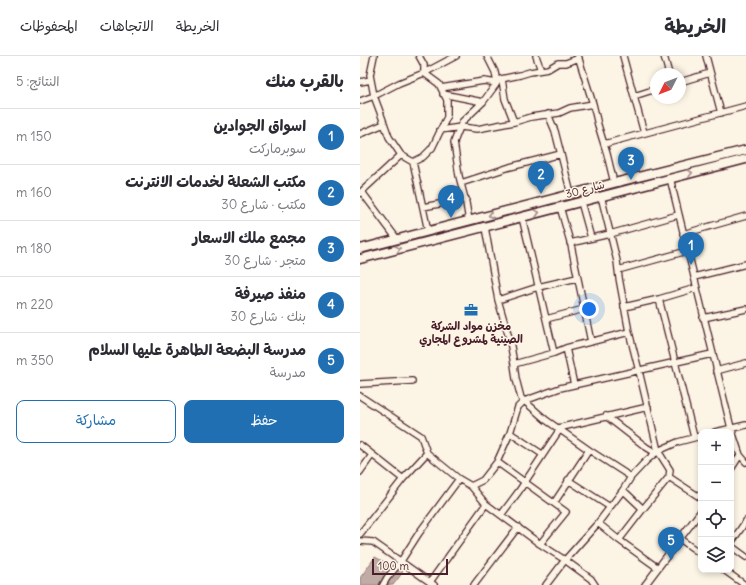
<!DOCTYPE html>
<html lang="ar">
<meta charset="utf-8">
<style>
body{margin:0;font-family:Delius,"Playpen Sans Arabic",sans-serif;background:#f7f7f7;color:#2b2b33;direction:rtl}
.controls{position:absolute;right:12px;bottom:12px;display:grid;overflow:hidden;border-radius:8px;box-shadow:0 2px 6px #0003}
.controls button{width:36px;height:36px;display:grid;place-items:center;padding:0;border:0;border-bottom:1px solid #e1e1e2;background:#fff;color:#2b2b33;font:20px sans-serif}
.compass{position:absolute;left:290px;top:12px;width:36px;height:36px;border-radius:50%;background:#fff;box-shadow:0 2px 6px #0003;rotate:228deg}
.scale{position:absolute;left:12px;bottom:10px;width:76px;box-sizing:border-box;padding-left:4px;border:2px solid #4a1f2b;border-top:0;font-size:11px;line-height:14px;white-space:nowrap;color:#4a1f2b;-webkit-text-stroke:3px #fcf5e5;paint-order:stroke}
.you{position:absolute;left:229px;top:253px;width:14px;height:14px;margin:-10px;border:3px solid #fff;border-radius:50%;background:#1a73e8;box-shadow:0 0 0 6px #1a73e833}
.badge{display:grid;place-items:center;width:26px;height:26px;border-radius:50%;background:#1f6fb2;color:#fff;font-size:13px;font-weight:700}
.pin{position:absolute;translate:-50% -33px;filter:drop-shadow(0 1px 2px #0008)}
.pin::after{content:'';position:absolute;top:21px;width:14px;height:12px;background:inherit;clip-path:polygon(0 0,100% 0,50% 100%)}
.list{margin:0;padding:0;list-style:none}
h2{display:flex;justify-content:space-between;align-items:center;height:52px;margin:0;padding:0 16px;font-size:17px}
h2 small{font-size:13px;font-weight:400;color:#7c7c81}
.list li{display:grid;grid-template-columns:26px 1fr auto;gap:12px;align-items:center;box-sizing:border-box;height:56px;padding:0 16px;border-top:1px solid #e1e1e2}
.list b{display:block;font-size:15px;white-space:nowrap}
.list p{margin:0;font-size:13px;white-space:nowrap;color:#7c7c81}
.list em{font-size:13px;font-style:normal;color:#7c7c81}
.actions{display:flex;gap:8px;padding:12px 16px}
.actions a{flex:1;padding:9px 0;border:1px solid #1f6fb2;border-radius:8px;text-align:center;font-size:14px;color:#1f6fb2}
.actions .main{background:#1f6fb2;color:#fff}
.icon{flex:none;width:22px;height:22px;fill:none;stroke:currentColor;stroke-width:2;stroke-linecap:round;stroke-linejoin:round}
.map{position:relative;flex:none;width:386px;height:529px;overflow:hidden;direction:ltr}
header{display:flex;align-items:center;gap:24px;box-sizing:border-box;height:56px;padding:0 20px;background:#fff;border-bottom:1px solid #e1e1e2}
header strong{font-size:19px}
nav{display:flex;gap:22px;margin-inline-start:auto;font-size:14px}
main{display:flex}
aside{flex:1;background:#fff}
.map>svg:first-child{display:block}
.water{fill:#c0aca5;stroke:#917474}
.lines{fill:none;stroke-linecap:round;stroke-linejoin:round}
.street-casing{stroke:#4a1f2b;stroke-width:8}
.secondary-casing{stroke:#4a1f2b;stroke-width:11}
.street{stroke:#fcf5e5;stroke-width:5.5}
.secondary{stroke:#fcf5e5;stroke-width:8}
.oneway{stroke:#a38a88}
.labels{text-anchor:middle;dominant-baseline:central;stroke-width:3;stroke-linejoin:round;paint-order:stroke}
.street-label{font-size:11px;fill:#4a1f2b;stroke:#fcf5e5}
.poi-label{font-size:11px;font-weight:bold;fill:#4a1f2b;stroke:#fcf5e5}
</style>
<header>
<strong>الخريطة</strong>
<nav><a>الخريطة</a><a>الاتجاهات</a><a>المحفوظات</a></nav>
</header>
<main>
<div class="map">
<svg width="386" height="529" viewBox="0 0 386 529">
<rect width="100%" height="100%" fill="#fcf5e5"/>
<filter id="ink" filterUnits="userSpaceOnUse"><feTurbulence type="fractalNoise" baseFrequency=".025" numOctaves="2"/><feDisplacementMap in="SourceGraphic" scale="8" xChannelSelector="R" yChannelSelector="G"/><feConvolveMatrix kernelMatrix="1 2 1 2 8 2 1 2 1" color-interpolation-filters="sRGB"/></filter>
<g filter="url(#ink)">
<path class="water" d="M15,501L43,516L33,529H0V522Z"/>
<g class="lines">
<g class="street-casing">
<path id="street" d="M14,0L10,19L14,40L20,56L29,81L41,99L53,106L68,175
M176,0L181,14
M218,0L233,48L238,69L247,98L254,127
M263,0L284,77
M304,0L309,18
M346,0L361,57
M141,23L160,19L170,16L188,13L198,7H206L219,2
M142,23L145,43L154,66L171,61L199,57L210,52L233,48
M0,26L11,24
M320,26L350,17
M81,32L124,25L137,27
M83,38L123,46
M274,40L296,33
M0,45L14,40L39,27L64,17L96,0
M188,58L195,75L211,138
M80,74L101,71L117,73L154,66
M0,78L24,68
M244,88L386,50
M53,106L63,101L72,92L87,61V44L79,28L64,17V9L59,0
M310,122L371,372L380,399L386,406
M101,127L150,111L201,98
M2,136L37,183
M0,137L41,99
M241,140L257,205L259,222L269,276L279,315L298,395L310,414L309,421L283,453L259,484
M221,146L231,182
M63,151L106,143
M200,151L211,189L231,286
M162,161L194,297
M109,165L106,147L99,120L94,86L102,66L123,46L137,27L135,16L127,0
M125,171L138,244L150,285L154,308L156,323L161,342L186,364L229,394L271,421
M323,178L386,160
M210,187L250,178L318,159
M258,214L327,195
M334,221L386,208
M299,243L334,381
M138,244L178,231L217,222
M264,251L299,243L336,232
M343,262L386,253
M186,263L224,253
M206,292L214,329
M154,308L194,297L206,292L269,276
M356,315L386,307
M0,328L52,325
M0,340L61,380L67,397L99,423L111,430L126,448L180,488L205,504L231,523L235,529
M246,360L286,391L296,397
M198,372L288,351
M355,376L386,369
M150,377L182,398
M0,389L43,423
M137,406L206,456L180,488
M371,413L380,399
M0,416L12,399
M309,421L341,442
M208,424L250,451
M111,430L123,424L137,406L150,377L158,351L164,345L200,332L352,298
M263,434L283,453
M194,447L229,394
M141,459L159,435L200,373
M238,467L259,484L298,512
M0,478L43,423L67,397
M320,483L341,498
M0,485L13,486L74,529
M371,487L386,465
M371,490L386,501
M364,514L385,529
M70,526L126,448
M23,529L27,522L41,505L59,477L99,423
M114,529L158,471
M186,529L205,504L238,467L263,434L271,421L286,405L298,395L318,386L341,380
M285,529L341,455"/>
</g>
<g class="secondary-casing">
<path id="secondary" d="M0,193L254,127L386,94
M0,203L386,103"/>
</g>
<use href="#street" class="street"/>
<use href="#secondary" class="secondary"/>
</g>
<defs><path id="oneway-chevron" d="M-2-3.5L2.5 0L-2 3.5" fill="none" stroke-width="1.6" stroke-linecap="round" stroke-linejoin="round"/></defs>
<g class="oneway">
<use href="#oneway-chevron" transform="translate(330 117) rotate(-14)"/>
<use href="#oneway-chevron" transform="translate(177 157) rotate(-15)"/>
<use href="#oneway-chevron" transform="translate(131 159) rotate(165)"/>
<use href="#oneway-chevron" transform="translate(38 193) rotate(-15)"/>
</g>
</g>
<defs>
<g id="office-bare" transform="scale(1.08)"><path d="M-6-3h4V-5.5h4V-3h4V5H-6ZM-1-4.5V-3h2v-1.5ZM-6 0V1H6V0Z" fill="#1f6fb2" stroke="#fcf5e5" stroke-width="2.5" paint-order="stroke"/></g>
</defs>
<g fill-rule="evenodd">
<use href="#office-bare" x="111" y="254"/>
</g>
<g class="labels">
<g class="street-label">
<text transform="translate(225 133) rotate(-15)">شارع 30</text>
</g>
<g class="poi-label">
<text x="111" y="270">مخزن مواد الشركة<tspan x="111" dy="13">الصينية لمشروع المجاري</tspan></text>
</g>
</g>
</svg>
<div class="controls">
<button>+</button>
<button>−</button>
<button><svg class="icon" aria-label="locate" viewBox="0 0 24 24"><circle cx="12" cy="12" r="6"/><path d="M12 2v4M12 18v4M2 12h4M18 12h4"/></svg></button>
<button><svg class="icon" aria-label="layers" viewBox="0 0 24 24"><path d="M12 4l9 5-9 5-9-5zM3 14l9 5 9-5"/></svg></button>
</div>
<svg class="compass" viewBox="-18 -18 36 36"><path d="M0-13l5 13h-10z" fill="#e53935"/><path d="M0 13l5-13h-10z" fill="#7c7c81"/></svg>
<div class="scale">100 m</div>
<div class="you"></div>
<div class="pin badge" style="left:331px;top:209px">1</div>
<div class="pin badge" style="left:181px;top:138px">2</div>
<div class="pin badge" style="left:271px;top:124px">3</div>
<div class="pin badge" style="left:91px;top:162px">4</div>
<div class="pin badge" style="left:311px;top:504px">5</div>
</div>
<aside>
<h2>بالقرب منك<small>النتائج: 5</small></h2>
<ul class="list">
<li><span class="badge">1</span><div><b>اسواق الجوادين</b><p>سوبرماركت</p></div><em>150 m</em></li>
<li><span class="badge">2</span><div><b>مكتب الشعلة لخدمات الانترنت</b><p>مكتب · شارع 30</p></div><em>160 m</em></li>
<li><span class="badge">3</span><div><b>مجمع ملك الاسعار</b><p>متجر · شارع 30</p></div><em>180 m</em></li>
<li><span class="badge">4</span><div><b>منفذ صيرفة</b><p>بنك · شارع 30</p></div><em>220 m</em></li>
<li><span class="badge">5</span><div><b>مدرسة البضعة الطاهرة عليها السلام</b><p>مدرسة</p></div><em>350 m</em></li>
</ul>
<div class="actions"><a class="main">حفظ</a><a>مشاركة</a></div>
</aside>
</main>
